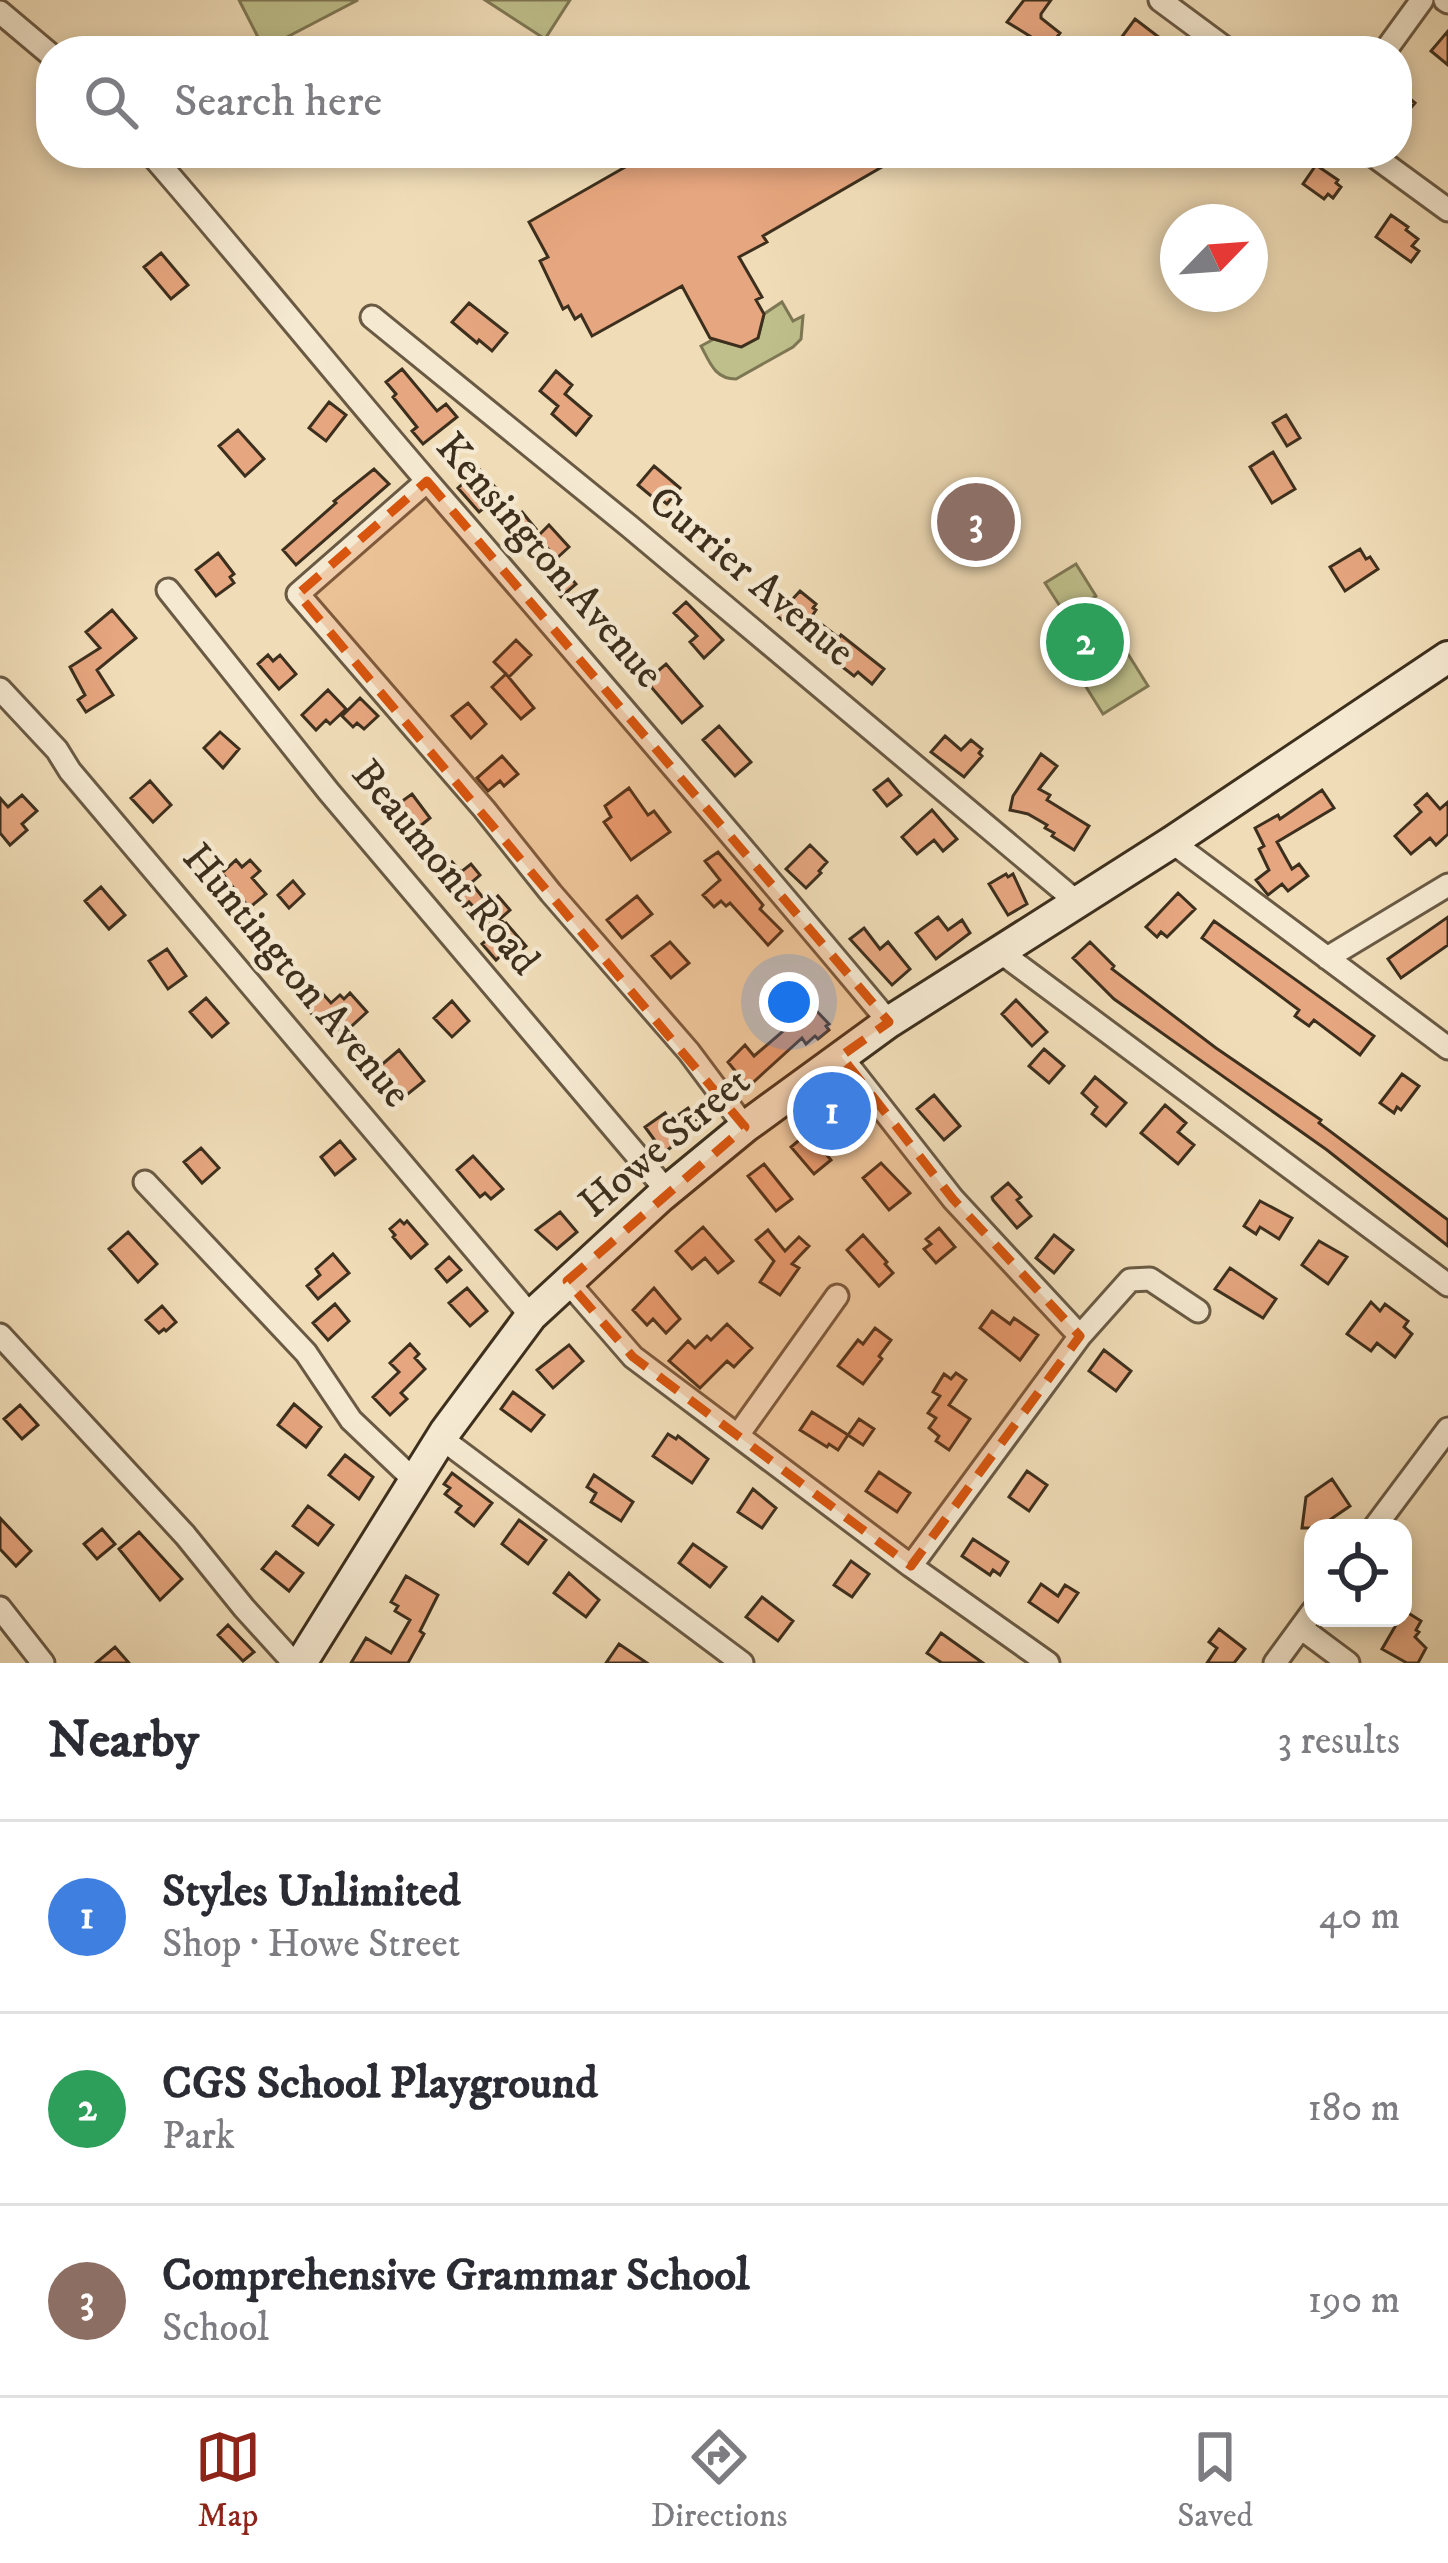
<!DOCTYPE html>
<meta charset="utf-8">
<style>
body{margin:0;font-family:"IM FELL DW Pica",serif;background:#f7f7f7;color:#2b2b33}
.controls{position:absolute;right:36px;bottom:36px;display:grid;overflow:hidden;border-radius:24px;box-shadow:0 6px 18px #0003}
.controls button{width:108px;height:108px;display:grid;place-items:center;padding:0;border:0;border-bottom:3px solid #e1e1e2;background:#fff;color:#2b2b33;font:60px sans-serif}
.compass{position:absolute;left:1160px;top:204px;width:108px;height:108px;border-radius:50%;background:#fff;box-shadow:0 6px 18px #0003;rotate:65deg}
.you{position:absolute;left:789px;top:1002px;width:42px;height:42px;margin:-30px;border:9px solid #fff;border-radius:50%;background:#1a73e8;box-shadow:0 0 0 18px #1a73e833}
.badge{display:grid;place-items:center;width:78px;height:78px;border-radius:50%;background:#8f2418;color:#fff;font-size:39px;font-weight:700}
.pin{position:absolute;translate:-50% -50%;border:6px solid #fff;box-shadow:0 3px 12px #0006}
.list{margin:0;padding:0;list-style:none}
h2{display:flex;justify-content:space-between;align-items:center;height:156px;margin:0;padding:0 48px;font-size:51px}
h2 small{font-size:39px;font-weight:400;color:#7c7c81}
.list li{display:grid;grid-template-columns:78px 1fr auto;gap:36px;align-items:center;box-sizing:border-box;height:192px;padding:0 48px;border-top:3px solid #e1e1e2}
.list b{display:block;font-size:45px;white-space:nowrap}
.list p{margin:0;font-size:39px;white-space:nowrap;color:#7c7c81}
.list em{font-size:39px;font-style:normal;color:#7c7c81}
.icon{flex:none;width:66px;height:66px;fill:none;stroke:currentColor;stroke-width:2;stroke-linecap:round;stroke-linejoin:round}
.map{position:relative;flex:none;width:1448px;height:1663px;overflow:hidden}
.search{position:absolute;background:#fff;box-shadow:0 6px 18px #0003;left:36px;right:36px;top:36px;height:132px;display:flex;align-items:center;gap:30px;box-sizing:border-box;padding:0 42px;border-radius:48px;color:#7c7c81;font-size:45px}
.sheet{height:732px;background:#fff}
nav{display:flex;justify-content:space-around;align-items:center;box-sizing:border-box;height:168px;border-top:3px solid #e1e1e2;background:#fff;font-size:33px;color:#7c7c81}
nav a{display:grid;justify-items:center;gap:6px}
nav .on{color:#8f2418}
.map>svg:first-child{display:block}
.green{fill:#bebf8b;stroke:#7e7754;stroke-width:3}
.building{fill:#e6a67f;stroke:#3d2f1d;stroke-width:3}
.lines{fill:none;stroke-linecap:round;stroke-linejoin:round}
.street-casing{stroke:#6a5a44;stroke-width:27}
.secondary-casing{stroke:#3d2f1d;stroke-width:36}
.street{stroke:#f5e9d1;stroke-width:21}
.secondary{stroke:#f5e9d1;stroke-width:30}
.marked{fill:#d7550e;fill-opacity:0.2;stroke:#d7550e;stroke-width:9;stroke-dasharray:24 15;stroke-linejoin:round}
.labels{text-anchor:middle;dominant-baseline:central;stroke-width:9;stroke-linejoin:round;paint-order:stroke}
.street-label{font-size:42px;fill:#3d2f1d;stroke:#f5e9d1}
</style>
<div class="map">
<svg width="1448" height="1663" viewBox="0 0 1448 1663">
<rect width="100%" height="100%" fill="#f0ddb8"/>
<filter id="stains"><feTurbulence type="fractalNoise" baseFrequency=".00167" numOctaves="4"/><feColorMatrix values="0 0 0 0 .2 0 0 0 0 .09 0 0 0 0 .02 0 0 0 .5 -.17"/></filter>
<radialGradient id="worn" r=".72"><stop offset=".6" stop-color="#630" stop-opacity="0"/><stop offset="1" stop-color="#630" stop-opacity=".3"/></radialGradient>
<path class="green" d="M239,0H358L264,49Z
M485,0H570L545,39Z
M782,302L793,321L803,316L801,339L793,347L736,379C715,379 710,363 701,346L714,339L742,347L758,338L764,314Z
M1076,564L1096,596L1080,607L1105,646L1118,638L1148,686L1103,714L1073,666L1079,661L1056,625L1067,617L1045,583Z"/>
<path class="building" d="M1024,0H1051L1041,14V18L1060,33L1049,48L1007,22Z
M1135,19L1177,51H1138L1121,38Z
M1448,31V65L1431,51Z
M1397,88L1415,103L1397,124Z
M620,153H906L763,236L767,242L739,257L762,297L756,300L764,314L758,338L741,347L710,338L682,286L592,336L581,315L575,319L568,306L563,309L540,261L548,257L529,222L627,166Z
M1316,165L1338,180L1336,183L1341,187L1333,198L1328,194L1324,199L1303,184Z
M1391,215L1408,227L1406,230L1418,239L1412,246L1419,251L1411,262L1376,237Z
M161,253L188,285L171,299L144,267Z
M469,303L507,333L492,351L479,340L477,343L452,322Z
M402,369L437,411L446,404L457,417L423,444L412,431L417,427L393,397L396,394L386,382Z
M556,371L572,385L565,394L591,416L576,435L552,414L558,406L540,391Z
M329,402L346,415L326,441L309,428Z
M1286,415L1300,438L1287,446L1273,423Z
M238,430L264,459L245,476L219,446Z
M1273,452L1295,489L1272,503L1250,467Z
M654,466L680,488L667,504L658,497L656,500L638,485Z
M374,469L389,484L296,565L283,550L336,503L334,501Z
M479,469L495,487L487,494L493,501L479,512L458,488Z
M522,512L536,529L516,545L503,527Z
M549,525L569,547L557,558L537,537Z
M1360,549L1366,559L1370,557L1378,569L1345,591L1330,567Z
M218,553L234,574L230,577L234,583L216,596L196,570Z
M561,567L576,584L561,597L546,580Z
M800,591L816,604L813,608L816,610L812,616L816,620L839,638L841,635L884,669L872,684L858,672L854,676L777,616Z
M686,602L723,640L704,658L690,642L697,636L674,613Z
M112,610L136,638L97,670L113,695L86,712L78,700L85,695L70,667L100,648L86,632Z
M516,640L531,655L509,677L494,662Z
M268,655L273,661L280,655L296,674L279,689L258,664Z
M666,664L702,706L682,723L646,681Z
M506,674L534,708L521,719L492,687Z
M328,690L346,709L330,724L326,720L316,730L302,715Z
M360,698L378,716L364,729L357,723L353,727L342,716Z
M468,703L486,724L471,738L452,716Z
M719,726L751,762L735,776L703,740Z
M220,732L239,749L223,768L204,748Z
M945,736L961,750L971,740L982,749L979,753L982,756L964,777L931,752Z
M1041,754L1057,766L1039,789L1050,795L1047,800L1089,826L1074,850L1052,836L1054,833L1045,828L1047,825L1028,814L1010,810L1013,796Z
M502,756L518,774L504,786L500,781L488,791L477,778Z
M888,779L901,795L887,806L874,790Z
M150,781L171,805L153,822L131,798Z
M629,788L648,815L654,811L670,832L631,860L604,822L611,817L605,806Z
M1322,790L1334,808L1277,842L1292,869L1299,864L1308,876L1288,891L1282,884L1268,895L1256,880L1269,870L1259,849L1264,846L1255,828L1278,815L1280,819Z
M412,794L430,818L413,832L394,807Z
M1427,794L1440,809L1448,802V834L1436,845L1430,838L1411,854L1395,836L1421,812L1415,805Z
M22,795L37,811L22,824L27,830L10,845L0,833V798L8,807Z
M932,810L957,839L943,851L934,840L917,854L902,837Z
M810,845L827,862L819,871L821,873L806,888L786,869Z
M718,852L763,905L760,909L782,931L768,945L730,903L726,906L721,901L714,907L703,895L720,880L705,861Z
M236,860L242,867L250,860L260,871L252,878L266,894L249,908L222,873Z
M452,862L461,872L471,864L480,875L471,883L489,905L498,896L510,910L500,919L504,923L495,930L469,902L464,907L445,885L448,883L440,873Z
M1006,874L1008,877L1013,874L1027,904L1008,915L989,884Z
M293,881L304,894L289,908L278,895Z
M101,887L125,915L109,929L85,901Z
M1178,893L1195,909L1167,937L1161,932L1157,937L1146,927Z
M637,896L652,914L622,938L607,920Z
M938,917L948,930L962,920L970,933L936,959L916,933Z
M1448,917V945L1401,978L1388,959Z
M1214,921L1374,1036L1360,1055L1314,1020L1309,1026L1295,1016L1299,1010L1202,938Z
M506,923L526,946L513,957L507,950L496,960L482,944Z
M864,928L880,949L888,942L910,969L892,985L850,939Z
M670,942L689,963L671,978L652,956Z
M1090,942L1114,966L1112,969L1216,1048L1321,1120L1319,1123L1448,1220V1246L1327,1150L1114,999L1073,958Z
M167,949L186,976L168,989L149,961Z
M313,983L331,1003L340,995L344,999L350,993L367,1012L343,1034L329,1018L322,1025L297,998Z
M206,998L228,1023L212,1037L190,1012Z
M1016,1000L1047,1032L1032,1046L1002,1014Z
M452,1001L469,1021L452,1037L434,1018Z
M808,1002L829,1024L826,1026L829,1030L818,1039L815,1036L806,1044L802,1038L748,1087L728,1062L745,1045L754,1056L788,1027L784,1023Z
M1044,1049L1064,1066L1049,1083L1029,1066Z
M399,1050L424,1081L404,1097L379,1067Z
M1402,1074L1419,1086L1401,1110L1397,1107L1394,1113L1380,1103Z
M1095,1077L1126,1103L1106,1126L1092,1114L1097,1107L1082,1093Z
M934,1095L960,1126L944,1140L917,1109Z
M836,1099L858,1130L824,1152L831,1160L814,1174L791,1147L815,1127L809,1117Z
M1165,1105L1186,1123L1178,1132L1194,1145L1178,1164L1141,1133Z
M688,1108L699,1124L664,1153L645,1127L665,1113L670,1121Z
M340,1141L355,1159L335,1175L321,1157Z
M201,1148L219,1168L202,1183L184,1162Z
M473,1156L503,1189L491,1199L485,1193L480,1197L457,1170Z
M881,1163L910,1193L889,1210L863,1178Z
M764,1164L792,1199L776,1211L748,1176Z
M1008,1183L1021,1197L1017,1200L1031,1216L1017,1228L993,1200L992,1197Z
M1260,1201L1292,1218L1279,1239L1260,1227L1256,1234L1244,1226Z
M560,1212L577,1232L557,1249L536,1230Z
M400,1220L404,1224L407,1221L427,1244L411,1258L393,1237L395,1235L390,1229Z
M703,1227L733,1261L718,1273L705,1258L692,1269L676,1251Z
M939,1228L955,1247L936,1263L924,1249L931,1244L926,1239Z
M768,1230L785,1251L799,1237L809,1246L792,1264L799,1268L780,1295L760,1282L774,1261L756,1240Z
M128,1232L157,1264L138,1282L109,1249Z
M863,1235L887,1262L885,1264L893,1273L879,1286L847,1250Z
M1054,1235L1073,1250L1054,1273L1036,1258Z
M1319,1241L1347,1257L1328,1284L1302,1265Z
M333,1254L349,1273L318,1299L307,1286L320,1275L316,1269Z
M449,1257L461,1270L447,1282L436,1269Z
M1230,1268L1276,1299L1263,1318L1215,1289Z
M467,1288L487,1311L470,1326L449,1303Z
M654,1288L680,1319L666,1333L653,1319L647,1325L633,1310Z
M1371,1302L1380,1311L1385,1304L1408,1321L1404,1327L1412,1334L1395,1357L1377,1343L1371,1351L1347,1334Z
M335,1304L349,1321L328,1340L313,1323Z
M162,1306L176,1322L166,1331L164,1329L159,1333L146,1320Z
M992,1311L1010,1324L1014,1318L1038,1335L1020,1360L980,1328Z
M727,1324L752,1348L734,1367L727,1361L700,1388L669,1361L688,1341L695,1348L707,1336L711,1340Z
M875,1328L891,1340L879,1356L882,1359L863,1384L838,1366L858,1340L863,1344Z
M410,1344L419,1354L415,1358L425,1369L401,1393L407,1399L390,1415L373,1397L399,1372L390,1363Z
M569,1345L583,1361L553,1388L537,1370Z
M1104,1350L1131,1371L1116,1391L1089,1371Z
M956,1373L966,1380L949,1405L970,1419L949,1450L936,1441L939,1436L929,1428L936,1418L928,1413L940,1396L933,1392L944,1374L951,1379Z
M513,1392L544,1415L531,1431L501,1409Z
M294,1404L321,1427L306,1447L278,1425Z
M20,1405L38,1425L22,1439L4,1419Z
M812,1412L848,1435L838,1450L829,1444L827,1447L800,1430Z
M859,1419L874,1429L863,1445L848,1435Z
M668,1434L676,1439L678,1436L708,1459L692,1483L653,1456Z
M345,1455L373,1477L359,1499L329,1475Z
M1027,1471L1047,1485L1029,1511L1009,1497Z
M879,1472L910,1493L897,1512L866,1491Z
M452,1473L492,1503L474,1526L456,1512L461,1506L445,1494L450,1488L444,1484Z
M594,1475L633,1502L621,1521L591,1502L596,1493L587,1487Z
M1332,1479L1350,1506L1318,1528H1302L1306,1497Z
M753,1489L776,1508L762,1528L738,1512Z
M308,1506L333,1525L318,1545L293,1526Z
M0,1518L31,1551L16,1566L0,1549Z
M519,1520L546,1540L528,1564L502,1544Z
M102,1529L115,1544L97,1559L84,1544Z
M139,1532L182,1579L160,1600L119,1549Z
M973,1539L1008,1562L1000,1575L993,1570L990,1575L962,1556Z
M693,1544L726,1567L710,1587L679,1563Z
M276,1552L303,1573L289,1591L262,1569Z
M851,1561L869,1574L852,1597L834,1585Z
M569,1573L599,1600L586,1617L554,1593Z
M406,1576L438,1595L420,1631L424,1634L408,1663H351L366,1638L391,1653L410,1620L395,1611L398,1606L391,1602Z
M1041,1584L1058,1596L1065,1585L1078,1593L1058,1622L1029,1602Z
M762,1597L793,1621L778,1641L746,1617Z
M1405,1611L1421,1621L1416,1630L1419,1632L1415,1637L1426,1648L1418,1663H1407L1382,1649L1400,1618H1403Z
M228,1625L254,1652L243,1661L218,1635Z
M1219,1629L1245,1649L1234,1663H1207L1217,1648L1209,1642Z
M941,1633L983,1663H942L927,1653Z
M619,1644L647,1663H606Z
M115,1647L129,1663H96Z"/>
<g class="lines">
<g class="street-casing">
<path id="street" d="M1160,0L1229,51
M1445,0L1448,2
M0,12L51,55
M1385,51L1422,0
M150,153C244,261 333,372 427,481C582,660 737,840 889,1022
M1370,153L1448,210
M372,317L629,526L1077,902
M427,481L298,594L484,809L551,893L689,1052L745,1127
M168,590L329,792L667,1191
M0,689L57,750L70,771L531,1316
M1172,842L1448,1048
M999,951L1448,1285
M1327,958L1448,885
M841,1056L953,1199L1080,1336
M145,1182L306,1353L351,1420L414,1480
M567,1281L633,1357L911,1566L1048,1663
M0,1335L185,1535L244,1608L294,1663
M738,1435L837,1296
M441,1438L742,1663
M1374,1528L1448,1429
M911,1566L1080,1336L1130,1280L1150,1279L1198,1311
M0,1608L43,1663
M1301,1628L1348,1663
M1275,1663L1313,1611"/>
</g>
<g class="secondary-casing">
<path id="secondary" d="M301,1663L445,1432L531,1316L660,1197L745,1127L889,1022L1172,842L1448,657"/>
</g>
<use href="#street" class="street"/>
<use href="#secondary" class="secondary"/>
</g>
<path class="marked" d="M427,481L889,1022L841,1056L953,1199L1080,1336L911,1566L633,1357L567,1281L745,1127L298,594Z"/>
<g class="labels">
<g class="street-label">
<text transform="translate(549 561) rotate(49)">Kensington Avenue</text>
<text transform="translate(751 577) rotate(40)">Currier Avenue</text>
<text transform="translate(445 868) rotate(50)">Beaumont Road</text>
<text transform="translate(296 976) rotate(50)">Huntington Avenue</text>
<text transform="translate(665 1143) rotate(-40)">Howe Street</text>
</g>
</g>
<rect width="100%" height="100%" filter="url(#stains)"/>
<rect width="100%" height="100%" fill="url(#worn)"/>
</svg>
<div class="controls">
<button><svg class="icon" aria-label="locate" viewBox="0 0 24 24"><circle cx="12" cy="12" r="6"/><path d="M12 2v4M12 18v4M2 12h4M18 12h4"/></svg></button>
</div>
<svg class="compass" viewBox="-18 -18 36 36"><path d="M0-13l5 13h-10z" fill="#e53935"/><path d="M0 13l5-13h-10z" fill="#7c7c81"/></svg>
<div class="you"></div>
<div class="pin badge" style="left:832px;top:1111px;background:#3f7fe0">1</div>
<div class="pin badge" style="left:1085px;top:642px;background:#2e9e5b">2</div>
<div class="pin badge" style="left:976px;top:522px;background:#8d6e63">3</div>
<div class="search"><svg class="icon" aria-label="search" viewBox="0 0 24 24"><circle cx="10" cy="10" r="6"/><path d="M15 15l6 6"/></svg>Search here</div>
</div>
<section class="sheet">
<h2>Nearby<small>3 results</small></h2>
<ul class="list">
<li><span class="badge" style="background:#3f7fe0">1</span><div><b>Styles Unlimited</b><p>Shop · Howe Street</p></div><em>40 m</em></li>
<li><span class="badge" style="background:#2e9e5b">2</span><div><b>CGS School Playground</b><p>Park</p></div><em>180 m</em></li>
<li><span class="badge" style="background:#8d6e63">3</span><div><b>Comprehensive Grammar School</b><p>School</p></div><em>190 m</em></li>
</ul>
</section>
<nav>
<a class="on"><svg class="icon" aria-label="map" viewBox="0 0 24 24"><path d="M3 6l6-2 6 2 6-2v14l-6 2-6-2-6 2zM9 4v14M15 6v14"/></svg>Map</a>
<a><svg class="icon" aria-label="directions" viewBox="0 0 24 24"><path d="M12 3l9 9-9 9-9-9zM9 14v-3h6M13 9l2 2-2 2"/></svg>Directions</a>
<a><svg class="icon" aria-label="saved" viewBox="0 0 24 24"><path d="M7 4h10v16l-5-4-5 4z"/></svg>Saved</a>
</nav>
